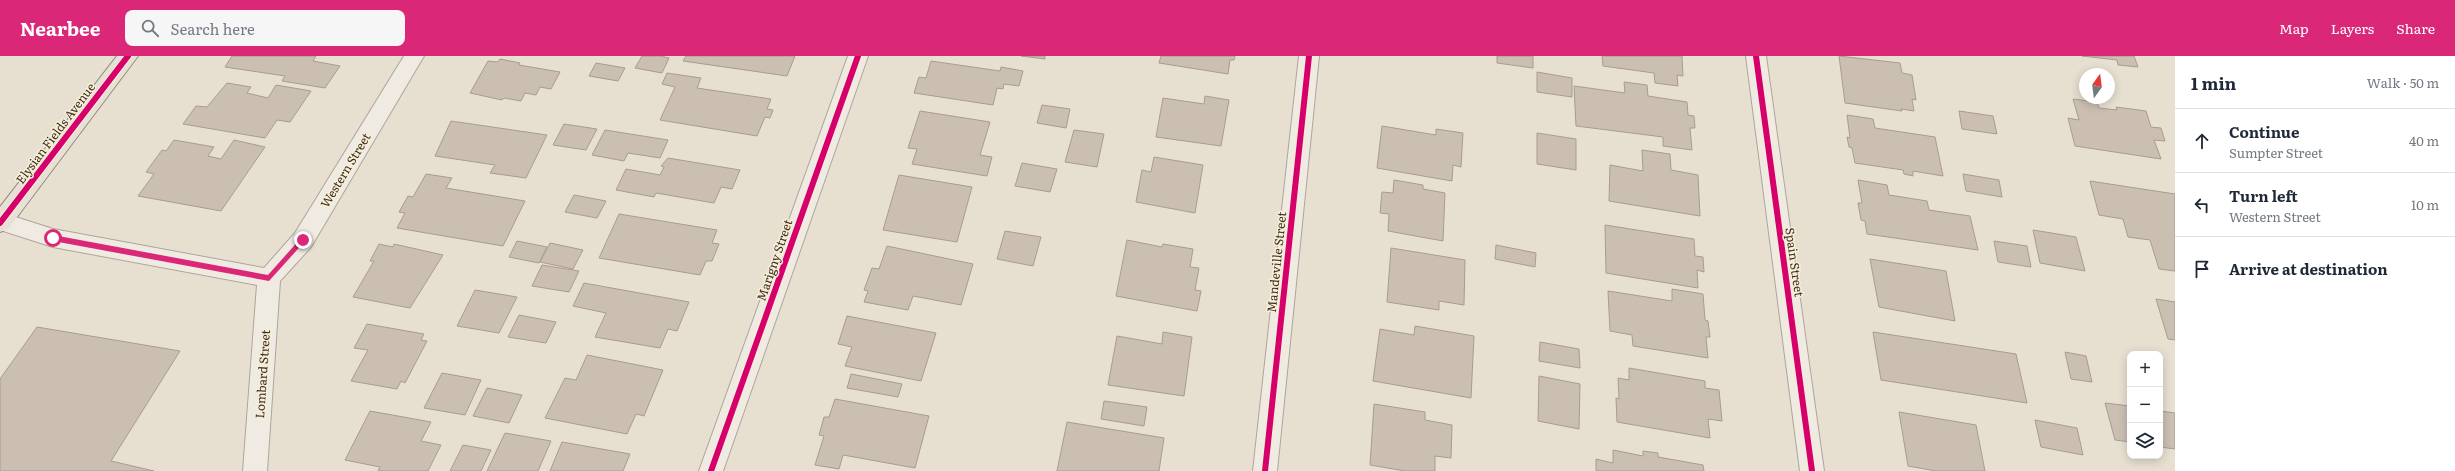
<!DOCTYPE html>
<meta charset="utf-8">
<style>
body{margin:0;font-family:Literata,serif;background:#f6f6f7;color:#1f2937}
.controls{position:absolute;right:12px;bottom:12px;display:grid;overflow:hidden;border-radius:8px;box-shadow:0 2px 10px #0003}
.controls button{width:36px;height:36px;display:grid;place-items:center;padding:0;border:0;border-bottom:1px solid #e0e1e3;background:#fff;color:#1f2937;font:20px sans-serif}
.compass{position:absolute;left:2079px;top:12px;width:36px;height:36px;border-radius:50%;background:#fff;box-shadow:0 2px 10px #0003;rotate:14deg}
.stop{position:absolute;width:12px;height:12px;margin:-9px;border:3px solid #db2777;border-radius:50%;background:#fff}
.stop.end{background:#db2777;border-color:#fff;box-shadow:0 1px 4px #0008}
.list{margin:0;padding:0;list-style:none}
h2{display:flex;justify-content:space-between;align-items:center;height:52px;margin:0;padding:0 16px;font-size:17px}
h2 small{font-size:13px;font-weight:400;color:#747a83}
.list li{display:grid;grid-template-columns:26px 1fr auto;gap:12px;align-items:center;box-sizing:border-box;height:64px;padding:0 16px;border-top:1px solid #e0e1e3}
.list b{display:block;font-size:15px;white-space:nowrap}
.list p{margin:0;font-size:13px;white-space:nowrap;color:#747a83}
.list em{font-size:13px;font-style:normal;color:#747a83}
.icon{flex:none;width:22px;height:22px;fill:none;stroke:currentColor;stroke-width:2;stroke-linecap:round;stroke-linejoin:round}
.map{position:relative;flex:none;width:2175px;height:415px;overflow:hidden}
header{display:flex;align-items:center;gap:24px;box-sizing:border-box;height:56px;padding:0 20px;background:#db2777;color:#fff}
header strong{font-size:19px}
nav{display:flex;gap:22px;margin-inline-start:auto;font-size:14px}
.search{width:280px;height:36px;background:#f6f6f7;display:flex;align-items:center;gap:10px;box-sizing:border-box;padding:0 14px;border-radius:8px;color:#747a83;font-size:15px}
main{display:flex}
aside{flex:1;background:#fff}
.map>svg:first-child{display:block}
.building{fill:#cbbfb2;stroke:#a89c90}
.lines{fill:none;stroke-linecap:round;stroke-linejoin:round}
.minor-casing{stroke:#ada599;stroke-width:2}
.major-casing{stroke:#928b80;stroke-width:2}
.minor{fill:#efebe3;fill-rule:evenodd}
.major{fill:#e6e1d4;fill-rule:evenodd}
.cycleway-casing{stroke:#f7eed8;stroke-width:8}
.cycleway{stroke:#d6006c;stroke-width:6}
.route{fill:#db2777}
.labels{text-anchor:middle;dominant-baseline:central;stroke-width:3;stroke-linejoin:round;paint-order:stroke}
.street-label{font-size:12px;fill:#3d2e20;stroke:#f7eed8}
</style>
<header>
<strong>Nearbee</strong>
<div class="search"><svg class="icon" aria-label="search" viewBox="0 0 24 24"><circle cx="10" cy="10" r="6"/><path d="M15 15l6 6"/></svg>Search here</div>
<nav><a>Map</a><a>Layers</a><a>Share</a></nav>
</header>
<main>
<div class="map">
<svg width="2175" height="415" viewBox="0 0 2175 415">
<rect width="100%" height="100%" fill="#e7e0d1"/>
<path class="building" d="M232,0H316L313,5L340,10L325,32L282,25L285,20L225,11Z
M642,0H661L669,2L662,17L635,12Z
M686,0H795L787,20L683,5Z
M1021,0H1045V3Z
M1161,0H1235L1234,4H1230L1228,18L1159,7Z
M1497,0H1533V12L1497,7Z
M1602,0H1682L1683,20L1677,19L1678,30L1655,27L1654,17L1603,10Z
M1839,0L1900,7L1902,17L1912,19L1916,44L1912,43L1914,55L1901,53L1902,55L1845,47Z
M2082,0H2134L2138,11L2118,9L2117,4Z
M500,3L520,7L519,9L560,16L551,33L540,31L536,39L525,37L521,45L504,42L502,44L470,37L488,5L498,6Z
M931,5L1000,15L1001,11L1023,15L1019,30L1004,28L1003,33L997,32L993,49L914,37L919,21L926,22Z
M596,7L625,12L618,25L589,20Z
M1537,16L1572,22V41L1537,36Z
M667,17L701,22L697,32L771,43L767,53L773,54L770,62L765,61L757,80L660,64L675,31L662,28Z
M1624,26L1647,29L1648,40L1687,46L1688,59L1694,60L1695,72H1690L1692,94L1663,90V81L1576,70L1574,30L1625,37Z
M227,27L251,31L247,37L268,42L276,29L311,35L290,66L277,64L265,82L183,68L196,50L207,51Z
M1205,40L1229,44L1221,90L1156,81L1163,42L1204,48Z
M2073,43L2097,46L2099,52L2117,54L2116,51L2146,55L2151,71L2161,72L2165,85L2154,84L2161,103L2075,90L2068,62L2079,64Z
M1042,49L1070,53L1066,72L1037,67Z
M920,55L990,66L980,99L992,101L987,120L912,108L917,93L908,92Z
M1959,55L1993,60L1997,78L1962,73Z
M1847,59L1873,63L1875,72L1935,81L1943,120L1913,115V120L1904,118L1903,114L1855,107L1852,92L1849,91L1847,81L1850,82Z
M451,65L547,79L526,122L490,117L495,109L435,100Z
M564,68L597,73L586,94L553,89Z
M1382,70L1436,79V73L1463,77L1461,111L1453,109L1452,125L1377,112Z
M605,74L668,84L660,102L628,97L624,105L592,99Z
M1074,74L1104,78L1097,111L1065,106Z
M1537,77L1576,83V114L1537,108Z
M174,84L214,91L208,100L221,103L234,84L265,91L221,155L138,140L154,118L146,116L162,94L166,95Z
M1642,94L1670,98L1671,114L1698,119L1700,160L1609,145L1610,109L1643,115Z
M1154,101L1203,109L1195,157L1136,146L1142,114L1151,116Z
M668,102L740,114L732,133L721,131L714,147L656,137L654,141L616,134L626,113L660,119L664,111L661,110Z
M1022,107L1057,113L1050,136L1015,130Z
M426,118L452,122L446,132L525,145L503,190L397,172L405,157L399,156L408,140L413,141Z
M1963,118L1999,124L2002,141L1966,135Z
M899,119L972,131L957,186L883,174Z
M1394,124L1423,129V133L1445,137L1443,185L1388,175L1389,158L1380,157L1382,136L1393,137Z
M1858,124L1887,129L1889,139L1927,145L1929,154L1970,160L1978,194L1867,178L1865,165L1861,164L1858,147H1862Z
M2090,125L2175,138V215L2159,213L2150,184L2128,181L2123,163L2099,159Z
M574,139L606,145L597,162L565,156Z
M619,158L717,174L712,187L719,188L712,205H706L700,219L599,202Z
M1605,169L1694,183L1695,200L1703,201L1704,216L1697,214L1698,232L1606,217Z
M2033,174L2076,181L2085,215L2040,207Z
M1005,175L1041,181L1033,210L997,203Z
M1127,184L1162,191L1163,188L1193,193L1190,211L1199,212L1195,234L1201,235L1197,255L1116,240Z
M517,185L547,191L539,207L509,201Z
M1994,185L2027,190L2031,211L1998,206Z
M550,187L583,194L573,213L540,206Z
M379,188L393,191L394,188L443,199L410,252L353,241L374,205H370Z
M1496,189L1536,197L1535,211L1495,203Z
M887,190L973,208L961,249L913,240L908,254L864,246L868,235L864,234L872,212L879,213Z
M1391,192L1465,204L1464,249L1439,245V254L1387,246Z
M1870,203L1946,215L1955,265L1879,251Z
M542,209L579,215L569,236L532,230Z
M584,227L689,246L677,275L668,273L660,292L595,281L606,257L573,250Z
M1672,233L1703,238L1705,264L1708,265L1710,281H1706L1708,302L1633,290L1632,279L1610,275L1608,235L1672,245Z
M475,234L517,241L499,277L457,270Z
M2156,243L2175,246V284L2168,283Z
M519,259L556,266L546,287L508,281Z
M847,260L936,277L921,325L845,310L852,291L838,288Z
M367,268L424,278L421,284L427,285L405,327L401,325L397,333L351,325L368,294L354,292Z
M1415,270L1474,280L1471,342L1373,325L1380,273L1414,279Z
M37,271L180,295L111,405L154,415H0V323Z
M1163,276L1192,281L1184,340L1108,329L1117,280L1162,288Z
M1873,276L2016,298L2027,347L1881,324Z
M1540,286L1579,293L1580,312L1539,305Z
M2065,296L2086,300L2092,326L2071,323Z
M587,299L663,314L644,360L636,358L627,378L545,362L565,322L576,324Z
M1629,312L1705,325V332L1719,334L1722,365L1708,363L1710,382L1617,366L1616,342L1619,343L1618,322L1629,324Z
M442,317L481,324L465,359L424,352Z
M851,318L902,328L898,341L847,332Z
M1539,320L1580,328L1579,373L1538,365Z
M487,332L522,339L509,367L473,360Z
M835,343L929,360L915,412L843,399L839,413L815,409L824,380L819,379L824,361H829Z
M1104,345L1147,351L1144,370L1101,363Z
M2105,347L2130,350V386L2115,384Z
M1374,348L1425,356V364L1452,369L1451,402L1435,400V415H1405L1370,409Z
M370,355L431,366L421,385L441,389L428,415H378L380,411L345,404Z
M2160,355L2175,357V393L2160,391Z
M1899,356L1976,369L1985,415H1936L1908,410Z
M2035,364L2077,372L2083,399L2041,391Z
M1067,366L1164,382L1159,415H1057Z
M505,377L551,385L538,415H487Z
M562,386L630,398L623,415H550Z
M463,389L491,394L481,415H450Z
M1613,394L1643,400V395L1658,397V401L1703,409L1704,415H1596V403L1613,407Z"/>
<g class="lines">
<g class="minor-casing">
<path id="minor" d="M404,0H424L311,191L280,225L267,415H243L257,229L53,191L0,174V156L53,173L264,212L295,177Z
M848,0H868L723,415H699Z
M1299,0H1319L1277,415H1253Z
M1746,0H1766L1824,415H1800Z"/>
</g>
<g class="major-casing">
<path id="major" d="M117,0H138L8,173L0,176V151Z"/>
</g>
<use href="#minor" class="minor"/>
<use href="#major" class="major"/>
<g class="cycleway-casing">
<path id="cycleway" d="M1756,0L1812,415
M0,167L128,0
M711,415L858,0
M1265,415L1309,0"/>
</g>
<use href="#cycleway" class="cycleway"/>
</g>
<path class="route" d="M53,179L268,219L301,182L306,184L269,225L53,185L50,182Z"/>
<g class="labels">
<g class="street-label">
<text transform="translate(55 77) rotate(-53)">Elysian Fields Avenue</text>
<text transform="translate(345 114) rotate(-59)">Western Street</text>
<text transform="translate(774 204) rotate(-71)">Marigny Street</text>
<text transform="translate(1276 206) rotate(-84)">Mandeville Street</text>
<text transform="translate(1795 206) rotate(82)">Spain Street</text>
<text transform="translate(262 318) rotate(-86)">Lombard Street</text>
</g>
</g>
</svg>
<div class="controls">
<button>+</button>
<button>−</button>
<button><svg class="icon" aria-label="layers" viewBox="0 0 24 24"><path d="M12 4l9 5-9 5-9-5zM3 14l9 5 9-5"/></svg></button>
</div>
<svg class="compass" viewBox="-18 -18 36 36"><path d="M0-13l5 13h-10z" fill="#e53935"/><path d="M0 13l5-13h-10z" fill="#747a83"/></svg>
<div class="stop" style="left:53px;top:182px"></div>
<div class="stop end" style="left:303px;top:184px"></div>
</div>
<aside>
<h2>1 min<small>Walk · 50 m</small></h2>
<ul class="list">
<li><svg class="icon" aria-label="ahead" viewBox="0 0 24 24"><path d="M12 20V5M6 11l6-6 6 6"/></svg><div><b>Continue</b><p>Sumpter Street</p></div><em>40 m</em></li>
<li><svg class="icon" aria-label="left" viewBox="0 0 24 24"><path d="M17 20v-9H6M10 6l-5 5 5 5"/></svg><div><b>Turn left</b><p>Western Street</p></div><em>10 m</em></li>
<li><svg class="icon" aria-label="arrive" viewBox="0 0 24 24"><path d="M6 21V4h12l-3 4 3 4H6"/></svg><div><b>Arrive at destination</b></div></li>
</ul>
</aside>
</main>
